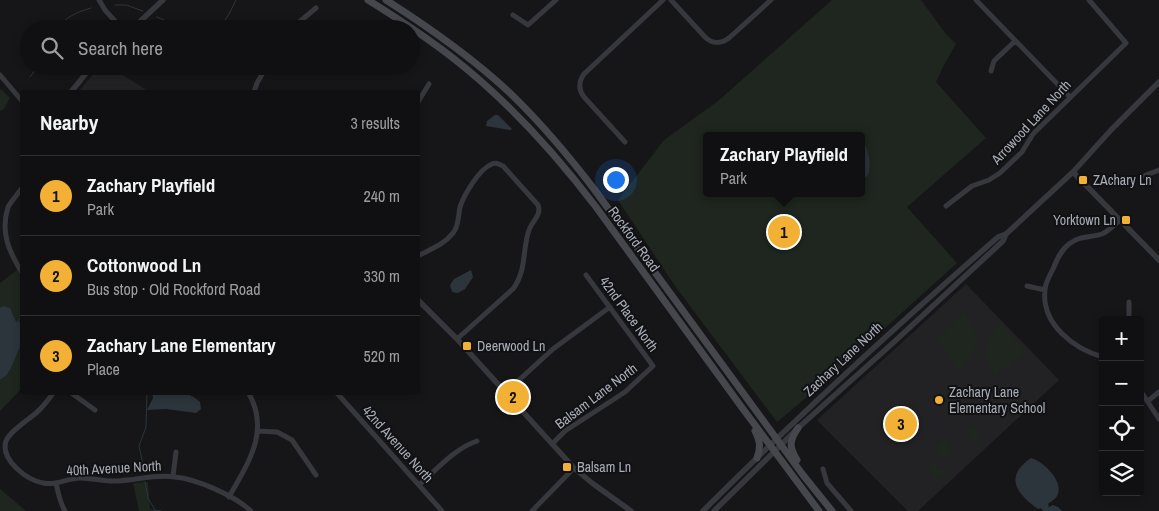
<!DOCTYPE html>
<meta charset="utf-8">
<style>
body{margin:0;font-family:"Archivo Narrow",sans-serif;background:#1e1e20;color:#f1f3f6}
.controls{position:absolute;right:15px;bottom:15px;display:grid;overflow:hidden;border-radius:5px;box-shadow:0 2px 8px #0003}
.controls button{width:45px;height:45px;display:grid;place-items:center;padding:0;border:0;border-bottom:1px solid #303032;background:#101012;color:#f1f3f6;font:25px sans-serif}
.you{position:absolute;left:615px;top:179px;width:18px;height:18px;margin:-12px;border:4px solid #fff;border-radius:50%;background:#1a73e8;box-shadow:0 0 0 8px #1a73e833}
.badge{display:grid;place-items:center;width:32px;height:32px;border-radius:50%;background:#f2b134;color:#111;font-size:16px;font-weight:700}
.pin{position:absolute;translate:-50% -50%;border:2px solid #fff;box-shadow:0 1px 5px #0006}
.popup{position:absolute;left:703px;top:132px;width:162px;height:65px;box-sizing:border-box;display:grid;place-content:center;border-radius:5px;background:#101012;filter:drop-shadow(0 1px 4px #0005);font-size:16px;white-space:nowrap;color:#9c9d9f}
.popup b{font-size:19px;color:#f1f3f6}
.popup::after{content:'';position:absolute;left:50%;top:100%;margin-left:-10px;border:10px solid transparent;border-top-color:#101012}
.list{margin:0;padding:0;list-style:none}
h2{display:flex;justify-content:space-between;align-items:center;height:65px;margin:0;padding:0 20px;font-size:21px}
h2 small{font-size:16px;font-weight:400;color:#9c9d9f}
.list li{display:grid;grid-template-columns:32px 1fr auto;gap:15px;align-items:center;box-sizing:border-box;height:80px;padding:0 20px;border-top:1px solid #303032}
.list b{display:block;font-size:19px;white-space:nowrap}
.list p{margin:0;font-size:16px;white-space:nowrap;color:#9c9d9f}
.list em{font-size:16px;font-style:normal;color:#9c9d9f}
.icon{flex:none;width:28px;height:28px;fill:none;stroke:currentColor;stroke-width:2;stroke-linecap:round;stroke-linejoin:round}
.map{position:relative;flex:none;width:1159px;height:511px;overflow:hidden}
.search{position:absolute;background:#101012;box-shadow:0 2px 8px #0003;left:20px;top:20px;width:400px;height:55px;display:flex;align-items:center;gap:12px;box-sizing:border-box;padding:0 18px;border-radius:28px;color:#9c9d9f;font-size:19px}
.panel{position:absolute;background:#101012;box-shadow:0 2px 8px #0003;left:20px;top:90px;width:400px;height:305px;border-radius:5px}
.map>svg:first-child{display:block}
.built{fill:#222225}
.green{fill:#1e261f;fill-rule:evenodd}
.water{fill:#2c353c}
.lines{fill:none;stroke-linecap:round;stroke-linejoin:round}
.stream{stroke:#2c353c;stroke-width:1}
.minor{stroke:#37383d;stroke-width:5}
.tertiary{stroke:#37383d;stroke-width:5.5}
.secondary{stroke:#45474d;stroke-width:7}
.poi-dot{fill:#f2b134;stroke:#111113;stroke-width:2}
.labels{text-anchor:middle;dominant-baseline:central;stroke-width:4;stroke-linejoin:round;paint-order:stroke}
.street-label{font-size:14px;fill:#a8adb8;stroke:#111113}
.poi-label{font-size:14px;fill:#a8adb8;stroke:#111113;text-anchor:start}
</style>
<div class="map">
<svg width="1159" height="511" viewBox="0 0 1159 511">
<rect width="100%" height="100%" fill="#161618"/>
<path class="built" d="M100,66H108L150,92H78Z
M966,284L1059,380L918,511H908L817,420Z"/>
<path class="green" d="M832,0H921L946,34L956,44L944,65L936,82L986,138L907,207L957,263L831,377L777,422L675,286L618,200L664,140L718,101ZM706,136H862V193H706Z
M1,89L10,98L4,109L0,111V90Z
M17,270L22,279V388L0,411V380L6,376L10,370L0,375V283Z
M964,313C969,321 978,333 977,343C975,352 965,365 960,372L938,340V337Z
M1001,322L1024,350L1023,354L996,375C981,352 981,343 1001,322Z
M974,426L981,439L972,444L966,430Z
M946,441L953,454L944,459L941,458L936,448L937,446Z
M934,462L938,471L946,467L949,472L935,480L927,466Z
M148,482L150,509L164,511H139L133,483Z
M0,489L26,511H0Z"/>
<path class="water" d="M495,115H498L512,129L510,130L486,126L487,121Z
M862,138C868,150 872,162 868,175L862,180Z
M471,270L473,277L465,289L458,293L452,292L450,285L454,279Z
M3,306L10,308L16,322H22V329L20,333L22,342L10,370L6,376L0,380V308Z
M152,393C169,392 187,389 200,402L201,409L196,413L166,409L147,410L153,398Z
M1031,458C1043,461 1065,482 1057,496C1056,499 1050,502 1048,504L1049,507L1053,505L1058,507L1062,511H1043L1041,508L1038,509C1016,493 1004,477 1031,458Z"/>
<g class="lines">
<path class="stream" d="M115,5H126L143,11
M157,17L185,29
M57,29C65,17 77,12 91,8
M219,29L229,14L236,0
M30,77L38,66
M17,322L22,317
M144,469L139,446L146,427L147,392
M145,482L148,498L155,510L161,511"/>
<path class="minor" d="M99,0L105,10L122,29
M671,0L705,37C712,44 721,44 729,38L771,0
M976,0L1070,97
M513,15L528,25L556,0
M293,29L298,23L316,8
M991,71L994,61L1015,41
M0,75L22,101
M254,92L257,83L267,66
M418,102L429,84
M625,142L584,97C578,89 579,81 584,74L663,0
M1141,177L1159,170
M22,188C18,194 12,200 8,207C0,233 9,251 22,273
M946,206L972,186L989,180L1000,173L1022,152L1033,134L1126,43L1089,0
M418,256C430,249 444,245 453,233C459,226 458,216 460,207C464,195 479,169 492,164C495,162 499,164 503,166L538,205C542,215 532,221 529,230C522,250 527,270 513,289L457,339
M1027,286L1045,290
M1128,320L1129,315V302
M1103,357C1074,349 1041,324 1045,290C1045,283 1050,275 1053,269C1057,259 1061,250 1069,244C1081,235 1090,238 1102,234C1109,231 1114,225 1120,220
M1140,390L1159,419
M54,392C49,399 43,407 36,413C28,420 10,431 6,441C0,460 27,480 43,483C55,486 68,478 80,478C93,478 105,482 118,481C138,480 156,474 175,477C197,479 235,496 251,511
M70,392L95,410
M336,392L442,511
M506,392L553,349L610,307
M1148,401L1159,392
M257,431L277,432L292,440L316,475
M552,444L565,431L625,392L653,366L586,275
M823,469L827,483L851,511
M173,476L176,452
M56,483C58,493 60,503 65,511
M419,485C437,469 454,449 477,441
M229,497C248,463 271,431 248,392
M532,511L574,468"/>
<path class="tertiary" d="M132,29L163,0
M71,92L92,66
M1073,172L1159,260
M418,300L457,339L574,468L592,483L631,511
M703,511C798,416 897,325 998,237L1006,234
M714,511L798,428L894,342L1003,241L1006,234L1073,172L1111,130L1159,82"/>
<path class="secondary" d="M368,0C397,18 426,37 453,58C508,101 554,152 596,207L743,409L819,511
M386,0C430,28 473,58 511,94C541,123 568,155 594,189L803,475L832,511
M755,431C760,441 761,447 757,458
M797,460C789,447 789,441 798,428"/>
</g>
<g class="poi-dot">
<rect x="1078" y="175" width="10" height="10" rx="2.5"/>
<rect x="1121" y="215" width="10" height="10" rx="2.5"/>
<rect x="462" y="341" width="10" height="10" rx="2.5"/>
<circle cx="939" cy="400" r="5"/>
<rect x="562" y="462" width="10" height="10" rx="2.5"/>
</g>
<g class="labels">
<g class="street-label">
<text transform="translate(1031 122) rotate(-47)">Arrowood Lane North</text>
<text transform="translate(634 239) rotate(54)">Rockford Road</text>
<text transform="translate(629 314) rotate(54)">42nd Place North</text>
<text transform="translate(843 359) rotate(-43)">Zachary Lane North</text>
<text transform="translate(596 396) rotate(-37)">Balsam Lane North</text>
<text transform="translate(398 444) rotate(48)">42nd Avenue North</text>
<text transform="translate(114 468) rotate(-3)">40th Avenue North</text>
</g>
<g class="poi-label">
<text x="1093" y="180">ZAchary Ln</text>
<text x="1116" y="220" text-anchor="end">Yorktown Ln</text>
<text x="477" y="346">Deerwood Ln</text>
<text x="949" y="392">Zachary Lane<tspan x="949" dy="16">Elementary School</tspan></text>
<text x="577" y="467">Balsam Ln</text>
</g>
</g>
</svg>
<div class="controls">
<button>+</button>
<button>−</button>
<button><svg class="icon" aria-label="locate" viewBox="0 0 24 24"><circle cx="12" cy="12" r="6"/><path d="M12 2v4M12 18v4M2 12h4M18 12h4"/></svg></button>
<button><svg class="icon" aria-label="layers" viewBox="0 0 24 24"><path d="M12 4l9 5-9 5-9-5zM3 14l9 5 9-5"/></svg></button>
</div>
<div class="you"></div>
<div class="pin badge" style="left:784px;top:232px">1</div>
<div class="popup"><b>Zachary Playfield</b>Park</div>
<div class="pin badge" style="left:513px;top:397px">2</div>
<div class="pin badge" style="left:901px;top:424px">3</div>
<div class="search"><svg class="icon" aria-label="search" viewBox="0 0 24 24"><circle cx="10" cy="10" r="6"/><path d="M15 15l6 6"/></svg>Search here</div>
<section class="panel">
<h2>Nearby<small>3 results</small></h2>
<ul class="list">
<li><span class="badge">1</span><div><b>Zachary Playfield</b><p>Park</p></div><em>240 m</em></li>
<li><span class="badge">2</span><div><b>Cottonwood Ln</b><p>Bus stop · Old Rockford Road</p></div><em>330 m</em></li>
<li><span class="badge">3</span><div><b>Zachary Lane Elementary</b><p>Place</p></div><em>520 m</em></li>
</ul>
</section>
</div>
